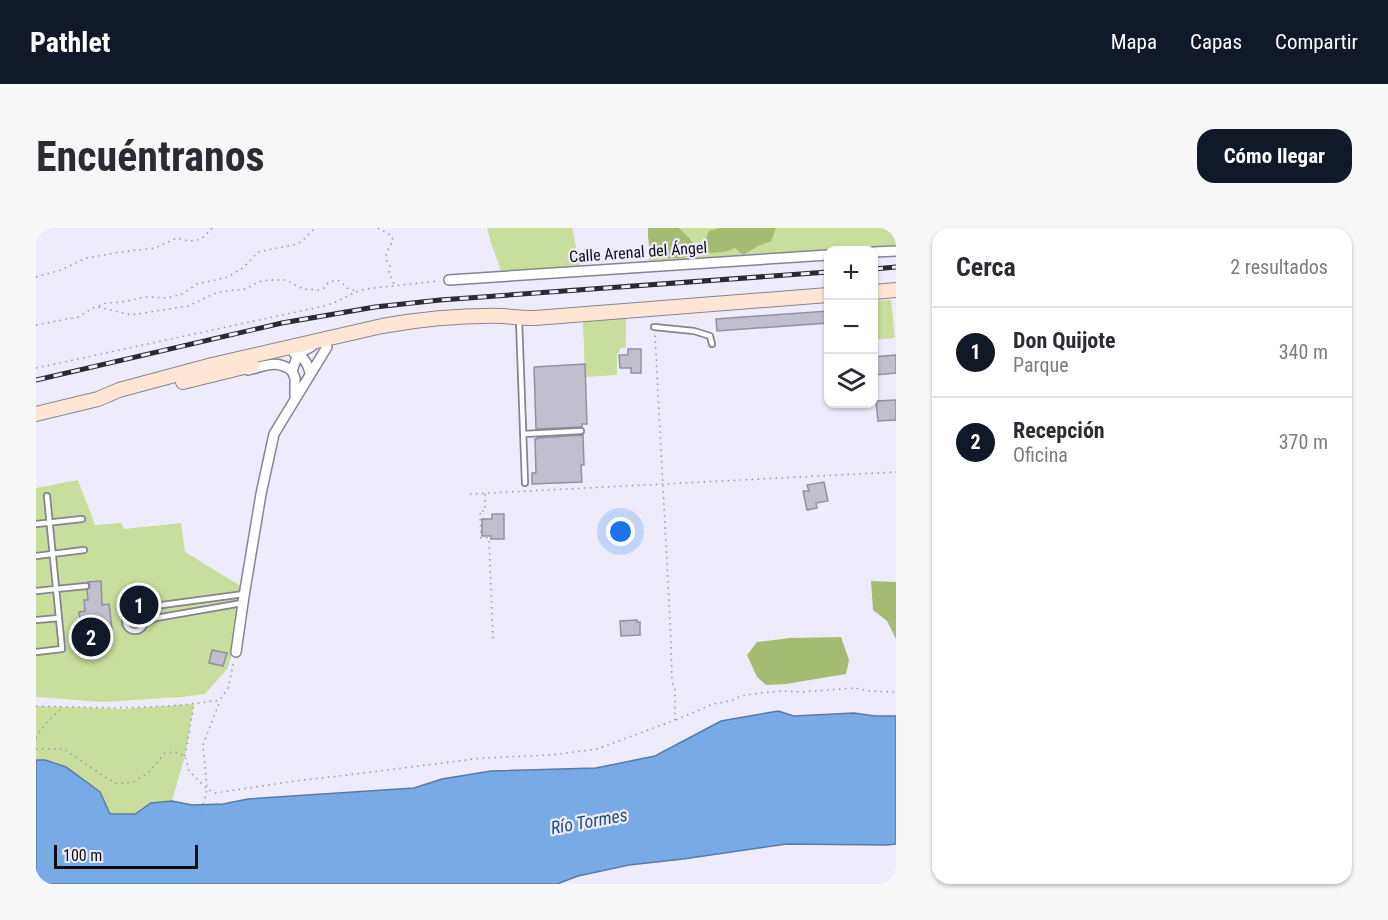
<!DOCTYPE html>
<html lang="es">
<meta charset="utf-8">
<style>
body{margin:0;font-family:"Roboto Condensed",sans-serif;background:#f7f7f7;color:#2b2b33}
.controls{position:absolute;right:18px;top:18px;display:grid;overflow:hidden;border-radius:12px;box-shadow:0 2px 4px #0004}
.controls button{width:54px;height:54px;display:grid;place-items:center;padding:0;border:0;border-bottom:2px solid #e1e1e2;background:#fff;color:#2b2b33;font:30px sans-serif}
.scale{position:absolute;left:18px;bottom:15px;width:144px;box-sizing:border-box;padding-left:6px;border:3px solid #0e0d12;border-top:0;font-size:16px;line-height:21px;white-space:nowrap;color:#0e0d12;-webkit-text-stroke:4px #eeecfc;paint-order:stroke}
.you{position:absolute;left:585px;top:304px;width:21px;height:21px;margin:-15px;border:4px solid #fff;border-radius:50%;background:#1a73e8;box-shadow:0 0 0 9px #1a73e833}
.badge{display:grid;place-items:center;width:39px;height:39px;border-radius:50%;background:#111827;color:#fff;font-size:20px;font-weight:700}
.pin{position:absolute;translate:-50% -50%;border:3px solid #fff;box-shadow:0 2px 6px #0006}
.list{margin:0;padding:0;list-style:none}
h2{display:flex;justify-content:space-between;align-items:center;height:78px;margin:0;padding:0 24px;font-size:26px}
h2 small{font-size:20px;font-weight:400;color:#7c7c81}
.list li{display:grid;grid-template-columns:39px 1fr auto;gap:18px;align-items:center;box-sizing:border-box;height:90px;padding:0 24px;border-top:2px solid #e1e1e2}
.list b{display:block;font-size:22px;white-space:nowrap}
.list p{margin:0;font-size:20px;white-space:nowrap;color:#7c7c81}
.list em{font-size:20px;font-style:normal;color:#7c7c81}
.icon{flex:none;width:33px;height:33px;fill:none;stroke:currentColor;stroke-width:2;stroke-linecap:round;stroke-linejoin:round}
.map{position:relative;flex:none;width:860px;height:656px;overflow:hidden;border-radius:18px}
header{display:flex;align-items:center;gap:36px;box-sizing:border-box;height:84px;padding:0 30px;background:#111827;color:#fff}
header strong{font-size:28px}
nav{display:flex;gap:33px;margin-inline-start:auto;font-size:21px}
.intro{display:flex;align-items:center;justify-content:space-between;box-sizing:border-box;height:144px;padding:0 36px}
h1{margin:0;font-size:42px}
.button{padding:15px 27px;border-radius:18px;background:#111827;color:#fff;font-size:21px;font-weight:700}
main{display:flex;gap:36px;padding:0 36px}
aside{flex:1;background:#fff;border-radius:18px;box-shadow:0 2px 4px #0004}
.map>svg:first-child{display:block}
.green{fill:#c9de9c}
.forest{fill:#a5bb71}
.water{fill:#78aae6;stroke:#587ba6;stroke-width:1.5}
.building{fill:#c1bfce;stroke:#92909e;stroke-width:1.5}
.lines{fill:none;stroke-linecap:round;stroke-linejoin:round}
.lane-casing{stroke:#868492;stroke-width:8}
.street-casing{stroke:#868492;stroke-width:12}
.secondary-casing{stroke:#868492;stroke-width:16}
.path{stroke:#9897a2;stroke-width:1.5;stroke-dasharray:1.5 4.5;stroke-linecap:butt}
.lane{stroke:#fff;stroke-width:4.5}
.street{stroke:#fff;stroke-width:9}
.secondary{stroke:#fee5d4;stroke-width:14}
.rail-casing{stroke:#2b2a30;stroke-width:5}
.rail{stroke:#eeecfc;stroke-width:3;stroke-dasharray:9;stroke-linecap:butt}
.labels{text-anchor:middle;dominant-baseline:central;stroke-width:4.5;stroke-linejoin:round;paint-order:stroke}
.street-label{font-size:16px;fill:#0e0d12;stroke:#eeecfc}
.water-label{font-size:18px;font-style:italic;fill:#1b4d84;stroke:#eeecfc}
</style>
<header>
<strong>Pathlet</strong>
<nav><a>Mapa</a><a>Capas</a><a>Compartir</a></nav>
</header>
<div class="intro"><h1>Encuéntranos</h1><a class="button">Cómo llegar</a></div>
<main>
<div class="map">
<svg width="860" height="656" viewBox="0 0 860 656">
<rect width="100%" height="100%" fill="#eeecfc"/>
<path class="green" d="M451,0H536L544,38L465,43L455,15Z
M612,0H860V17L613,33Z
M855,72L859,110L838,112V73Z
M590,90V120H584L583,125H581V147L549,149L547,92Z
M42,252L59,297L85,295L88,301L145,295L149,324L208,360L203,395L192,440L169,466L146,469L67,474L0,469V260Z
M158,476L149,528L136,573L115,575L99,586H74L64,564L30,539L9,532H0V478L87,481Z"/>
<path class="forest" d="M612,0H643C652,9 660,15 661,27L644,30H616L612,9Z
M684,0H740L735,13L722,18L707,27L699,20L689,24L671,25L669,13L673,3Z
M835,353L860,354V411L851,393L837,382Z
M805,409L813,432L810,446L750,456L730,457L721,449L711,427L721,414L754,410Z"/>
<path class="water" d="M742,483L758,488L818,485L839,488H860V616L850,617L751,616L647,631L593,637L542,648L521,656H0V532H9L30,539L64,564L74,586H99L115,575L136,573L156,577L187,576L212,571L378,560L406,551L455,543L560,540L619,528L685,493Z"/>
<path class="building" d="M792,83V95L681,103L680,91Z
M592,121H605V145H595V140H584L583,127H592Z
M860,127V145L839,147L837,129Z
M549,136L551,196H546V199L500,201L498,139Z
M860,172V192L842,193L840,173Z
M547,207L548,237H545L546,254L496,256V245H500L499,211H501V210Z
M788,254L792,273L780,275L781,280L771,282L767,263H773L771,257Z
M456,286H468V311H455V308H446V291H456Z
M65,353L66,377L73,376L76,401L67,402L68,410L53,412L51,391L44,392L43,384L49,383L48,372H52L51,362L54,358L52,354Z
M601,392V394H604V407L585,408L584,393Z
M176,422L191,425L187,438L173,435Z"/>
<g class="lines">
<g class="lane-casing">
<path id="lane" d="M483,92L489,255
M618,99L658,103L674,108L676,116
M487,206L545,203
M0,296L46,291
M0,328L48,322
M0,363L50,358
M89 393a10 10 0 1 1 20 0a10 10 0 1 1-20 0Z
M105,384L111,379L208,366
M0,392L23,390
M109,395L120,390L206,375
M0,424L26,421L11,268"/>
</g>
<g class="street-casing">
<path id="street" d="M838,24L860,23
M413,52L792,27
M258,125C268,128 272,136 274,145
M212,142C229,138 241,131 256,143
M259,169V150L256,143L262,126L276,118
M200,424L208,368L225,266L238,206L291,119"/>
</g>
<g class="secondary-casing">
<path id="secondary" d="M838,64L860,62
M147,154L216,137
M0,186L62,171L83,162L176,137L346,98C386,91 427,87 467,88C478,89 488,90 499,90L792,67"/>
</g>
<path class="path" d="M342,0L356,8L357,13C352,22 346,29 354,38L353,44L358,56
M0,49L25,42L50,30L85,24L119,20L141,10C158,15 165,14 176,0
M63,78L70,75L86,74L109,69L132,70L146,66L161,56L192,49L208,39L222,24L261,16L266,13L279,0
M0,97L42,89L57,80L62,79L95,87L152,78L182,64L210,61L222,54L232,52H250L267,61L283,62L288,60L293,54L301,52L305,54L311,60L320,63
M0,140L288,78C304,74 314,65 329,61L402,53
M434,266L860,244
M449,266V283H444L445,310H453L457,412
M0,478C62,480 123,482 184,472L192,460L198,433
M640,492L677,476L694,473L705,468L723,465L745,463L766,464L818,460L834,463L860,464
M0,510L9,496L27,479
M0,521H28L66,547L81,556L97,554L112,545L129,525L139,524L149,528L153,543L171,561L179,565L259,553L320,546L446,530L515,527L561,521L639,492V462L636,453L635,412L619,107
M149,528L158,476
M166,582L171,561L167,517L184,473"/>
<use href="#lane" class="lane"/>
<use href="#street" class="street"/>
<use href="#secondary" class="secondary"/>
<g class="rail-casing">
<path id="rail" d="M838,41L860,39
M0,152L246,95L339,79L404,72L792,44"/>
</g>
<use href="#rail" class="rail"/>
</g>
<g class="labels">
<g class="street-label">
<text transform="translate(602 24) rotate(-4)">Calle Arenal del Ángel</text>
</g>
<g class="water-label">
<text transform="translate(553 593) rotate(-10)">Río Tormes</text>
</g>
</g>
</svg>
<div class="controls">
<button>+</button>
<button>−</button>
<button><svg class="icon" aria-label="layers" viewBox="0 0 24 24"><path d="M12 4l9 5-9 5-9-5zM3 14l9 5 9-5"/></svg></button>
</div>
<div class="scale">100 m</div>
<div class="you"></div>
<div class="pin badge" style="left:103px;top:377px">1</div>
<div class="pin badge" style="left:55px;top:409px">2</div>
</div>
<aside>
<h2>Cerca<small>2 resultados</small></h2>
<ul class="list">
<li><span class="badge">1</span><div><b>Don Quijote</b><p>Parque</p></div><em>340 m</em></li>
<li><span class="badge">2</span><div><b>Recepción</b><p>Oficina</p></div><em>370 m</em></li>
</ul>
</aside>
</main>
